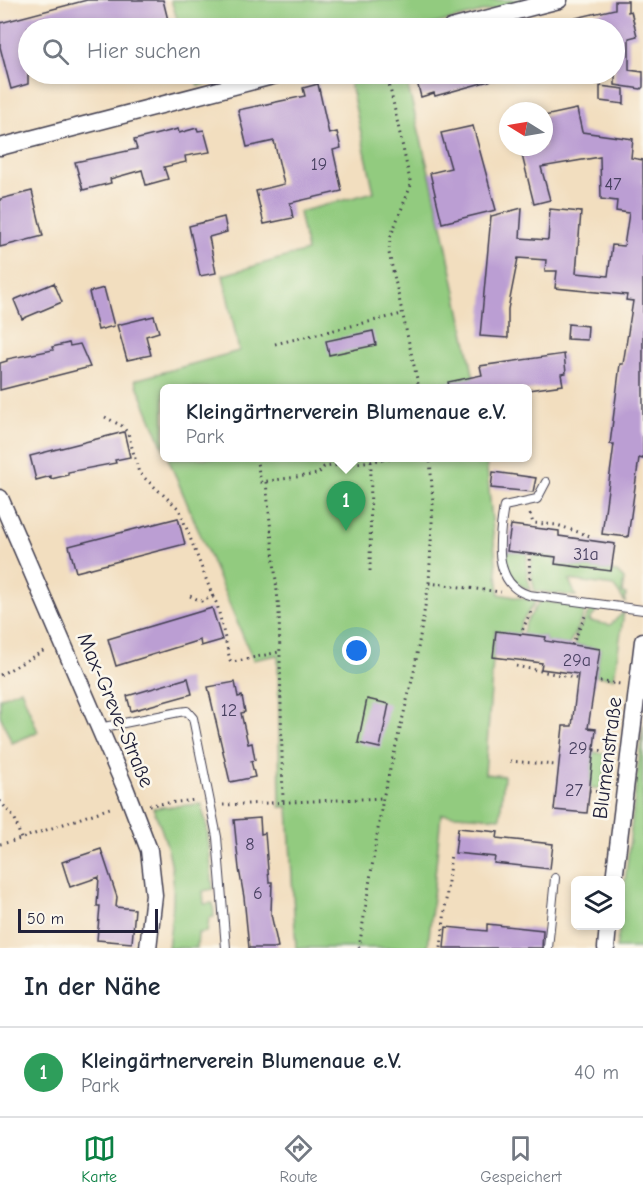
<!DOCTYPE html>
<html lang="de">
<meta charset="utf-8">
<style>
body{margin:0;font-family:"Comic Neue",sans-serif;background:#f6f6f7;color:#1f2937}
.controls{position:absolute;right:18px;bottom:18px;display:grid;overflow:hidden;border-radius:9px;box-shadow:0 3px 9px #0003}
.controls button{width:54px;height:54px;display:grid;place-items:center;padding:0;border:0;border-bottom:2px solid #e0e1e3;background:#fff;color:#1f2937;font:30px sans-serif}
.compass{position:absolute;left:499px;top:102px;width:54px;height:54px;border-radius:50%;background:#fff;box-shadow:0 3px 9px #0003;rotate:281deg}
.scale{position:absolute;left:18px;bottom:15px;width:140px;box-sizing:border-box;padding-left:6px;border:3px solid #22223b;border-top:0;font-size:16px;line-height:21px;white-space:nowrap;color:#22223b;-webkit-text-stroke:4px #fbf7ec;paint-order:stroke}
.you{position:absolute;left:357px;top:651px;width:21px;height:21px;margin:-15px;border:4px solid #fff;border-radius:50%;background:#1a73e8;box-shadow:0 0 0 9px #1a73e833}
.badge{display:grid;place-items:center;width:39px;height:39px;border-radius:50%;background:#0b8043;color:#fff;font-size:20px;font-weight:700}
.pin{position:absolute;translate:-50% -50px;filter:drop-shadow(0 2px 3px #0008)}
.pin::after{content:'';position:absolute;top:32px;width:21px;height:18px;background:inherit;clip-path:polygon(0 0,100% 0,50% 100%)}
.popup{position:absolute;left:160px;top:384px;width:372px;height:78px;box-sizing:border-box;display:grid;place-content:center;border-radius:9px;background:#fff;filter:drop-shadow(0 2px 4px #0005);font-size:20px;white-space:nowrap;color:#747a83}
.popup b{font-size:22px;color:#1f2937}
.popup::after{content:'';position:absolute;left:50%;top:100%;margin-left:-12px;border:12px solid transparent;border-top-color:#fff}
.list{margin:0;padding:0;list-style:none}
h2{display:flex;justify-content:space-between;align-items:center;height:78px;margin:0;padding:0 24px;font-size:26px}
h2 small{font-size:20px;font-weight:400;color:#747a83}
.list li{display:grid;grid-template-columns:39px 1fr auto;gap:18px;align-items:center;box-sizing:border-box;height:90px;padding:0 24px;border-top:2px solid #e0e1e3}
.list b{display:block;font-size:22px;white-space:nowrap}
.list p{margin:0;font-size:20px;white-space:nowrap;color:#747a83}
.list em{font-size:20px;font-style:normal;color:#747a83}
.icon{flex:none;width:33px;height:33px;fill:none;stroke:currentColor;stroke-width:2;stroke-linecap:round;stroke-linejoin:round}
.map{position:relative;flex:none;width:643px;height:948px;overflow:hidden}
.search{position:absolute;background:#fff;box-shadow:0 3px 9px #0003;left:18px;right:18px;top:18px;height:66px;display:flex;align-items:center;gap:15px;box-sizing:border-box;padding:0 21px;border-radius:33px;color:#747a83;font-size:22px}
.sheet{height:168px;background:#fff}
nav{display:flex;justify-content:space-around;align-items:center;box-sizing:border-box;height:84px;border-top:2px solid #e0e1e3;background:#fff;font-size:16px;color:#747a83}
nav a{display:grid;justify-items:center;gap:3px}
nav .on{color:#0b8043}
.map>svg:first-child{display:block}
.green{fill:#92cb7f;stroke:#5a765d;stroke-width:1.5}
.building{fill:#bb9ed3}
.lines{fill:none;stroke-linecap:round;stroke-linejoin:round}
.service-casing{stroke:#413e4f;stroke-width:10}
.minor-casing{stroke:#413e4f;stroke-width:19}
.path{stroke:#413e4f;stroke-width:3;stroke-dasharray:1.5 4.5;stroke-linecap:butt}
.service{stroke:#fff;stroke-width:8}
.minor{stroke:#fff;stroke-width:16}
.labels{text-anchor:middle;dominant-baseline:central;stroke-width:5;stroke-linejoin:round;paint-order:stroke}
.number-label{font-size:18px;fill:#484161}
.street-label{font-size:21px;fill:#22223b;stroke:#fbf7ec}
</style>
<div class="map">
<svg width="643" height="948" viewBox="0 0 643 948">
<rect width="100%" height="100%" fill="#fbf7ec"/>
<filter id="ink" filterUnits="userSpaceOnUse"><feTurbulence type="fractalNoise" baseFrequency=".0167" numOctaves="2"/><feDisplacementMap in="SourceGraphic" scale="12" xChannelSelector="R" yChannelSelector="G"/><feConvolveMatrix kernelMatrix="1 2 1 2 8 2 1 2 1" color-interpolation-filters="sRGB"/></filter>
<filter id="wash" filterUnits="userSpaceOnUse"><feTurbulence type="fractalNoise" baseFrequency=".008" numOctaves="4" result="noise"/><feDisplacementMap in="SourceGraphic" scale="24" xChannelSelector="R" yChannelSelector="G"/><feGaussianBlur stdDeviation="1.35" result="paint"/><feColorMatrix in="noise" values="0 0 0 0 0 0 0 0 0 0 0 0 0 0 0 0 0 1.4 0 .05"/><feComposite in="paint" operator="in"/></filter>
<g filter="url(#wash)">
<rect width="100%" height="100%" fill="#f2debf"/>
<path class="green" d="M171,0H529L419,28H180Z
M195,74H243L198,86Z
M348,74H405L442,225L476,388H164V450L135,380L239,351L223,275L307,251L299,212L374,192Z
M168,458H486L499,594L536,601L521,623L519,634L495,631L485,774L504,776L500,818L441,814L428,948H296L288,807H280L278,655L253,660Z
M504,551L527,552V575L531,590C514,586 505,567 504,551Z
M532,553L556,557L555,563L617,572L624,579L622,593L626,594L625,602L614,586L569,580L576,596L535,591L531,573Z
M540,601L587,607L569,645L545,641V637L522,635L526,622Z
M591,609H598L589,621L610,625L624,612L614,678L596,676L600,649L575,645L576,634Z
M21,689L38,732L12,743L0,715V698Z
M643,724V948H616L620,926Z
M593,752L607,754L603,789L590,788Z
M201,804L207,827L213,889L203,891L204,904L213,903L214,917L209,918L207,932L198,933L197,948H168C176,886 178,866 153,808Z"/>
<g id="blocks">
<path class="building" d="M87,0H163L170,28H28V84L11,89L0,47V23Z
M615,1H628V12L631,11L637,36L629,38V70L643,72V87L641,89L615,85V28H558V22L615,9Z
M415,74H499L500,78L435,96L434,93L421,97Z
M318,84L329,134L337,132L341,148L333,150L342,191L290,203L293,218L264,224L256,191L284,184L274,141L247,147L238,110L305,96L303,88Z
M600,86L624,89V104L600,101Z
M577,109L582,132L633,139L631,158L643,160V459L639,458L628,537L602,534L614,444H610L620,364H623L633,301L626,300L627,295L555,288L557,271H545L546,260L518,258L508,309V338L480,336L491,216L522,208L520,238L548,240L550,209L581,212L576,273L608,276L612,245L624,246L629,213L616,211L617,201L601,199L600,157L541,167L550,200L534,204L520,147H544V116Z
M473,126L496,210L442,223L430,173L451,168L441,133Z
M197,128L198,131L204,130L210,152L185,156L186,162L164,167L168,179L146,185L142,170L110,179L111,183L83,190L75,162L137,149L134,140L178,129L179,133Z
M32,191L43,236L0,247V199Z
M224,217L227,232L209,237L216,273L200,276L189,226Z
M54,283L62,302L22,319L14,300Z
M104,288L114,326L98,330L89,292Z
M154,316L159,332L146,336L151,355L127,360L117,325Z
M568,324L588,326L587,340L567,339Z
M373,331L376,345L329,355L326,341Z
M69,343L70,346L80,344L90,367L0,390V363L7,361V359L53,350L52,347Z
M564,354L566,373L561,374L563,385L528,390L449,388L448,382L482,375L480,366Z
M124,432L130,457L115,460L116,463L68,472V475L51,479V476L36,480L30,456Z
M493,472L536,478L533,492L491,488Z
M178,518L185,544L76,572L69,546Z
M511,525L559,531V536L615,544L611,571L555,564L556,557L507,551Z
M212,608L222,640L201,646L200,640L116,666L108,639Z
M496,631L546,637L545,641L600,649L588,728L596,729L587,813L554,810L563,726H572L578,674L541,669L542,663L493,657Z
M188,678L192,694L131,711L127,696Z
M235,682L238,697L242,696L245,712L241,713L248,744L252,743L255,760L251,761L255,777L230,782L208,687Z
M367,699L389,704L380,748L358,743Z
M260,818L261,834L265,833L269,882H272L271,914L278,947L274,948H249L244,897L239,869L234,820Z
M458,828L498,832L497,838L553,844L550,869L494,863L495,857L455,853Z
M101,849L117,897L116,907L135,909L132,943L97,940L100,906H97L99,877L70,887L62,862Z
M487,924L543,930L542,948H444L446,927L487,931Z"/>
</g>
</g>
<g filter="url(#ink)">
<use href="#blocks" fill-opacity="0" stroke="#413e4f" stroke-width="1.5"/>
<g class="lines">
<g class="service-casing">
<path id="service" d="M546,482L537,499L504,506C499,536 491,584 529,595L643,610
M99,728L179,712L187,711L193,718L217,837L226,948
M548,948L555,878"/>
</g>
<g class="minor-casing">
<path id="minor" d="M451,28L559,0
M0,147L280,74
M0,498L124,785L149,850L154,895L148,948
M614,880L643,641
M606,948L608,926"/>
</g>
<path class="path" d="M387,74L411,185L390,238L389,253L419,388
M275,344L402,314
M105,417L122,426L128,433L139,473L179,509L213,597
M256,458L261,482L318,474L324,467L397,458
M266,482L279,611L283,802
M530,514L533,523L557,525L590,536
M529,553L530,581
M370,571L371,461
M429,583L501,592
M190,596L201,601L213,597L217,604L230,660L233,662L279,652
M520,635L532,609
M572,645L586,614
M516,666L580,679
M0,675L47,649
M594,681L621,684
M594,750L610,751
M510,761L555,765
M589,791L606,792
M0,801L15,819L21,839
M149,805L196,800
M223,805L383,798
M0,844L14,841L113,807
M359,948L383,798L414,672L429,583L433,503L430,458
M441,948L451,853"/>
<use href="#service" class="service"/>
<use href="#minor" class="minor"/>
</g>
</g>
<g class="labels">
<g class="number-label">
<text x="319" y="164">19</text>
<text x="613" y="184">47</text>
<text x="586" y="554">31a</text>
<text x="577" y="660">29a</text>
<text x="229" y="710">12</text>
<text x="578" y="748">29</text>
<text x="574" y="790">27</text>
<text x="250" y="844">8</text>
<text x="258" y="893">6</text>
</g>
<g class="street-label">
<text transform="translate(116 710) rotate(67)">Max-Greve-Straße</text>
<text transform="translate(607 758) rotate(-83)">Blumenstraße</text>
</g>
</g>
</svg>
<div class="controls">
<button><svg class="icon" aria-label="layers" viewBox="0 0 24 24"><path d="M12 4l9 5-9 5-9-5zM3 14l9 5 9-5"/></svg></button>
</div>
<svg class="compass" viewBox="-18 -18 36 36"><path d="M0-13l5 13h-10z" fill="#e53935"/><path d="M0 13l5-13h-10z" fill="#747a83"/></svg>
<div class="scale">50 m</div>
<div class="you"></div>
<div class="pin badge" style="left:346px;top:531px;background:#2e9e5b">1</div>
<div class="popup"><b>Kleingärtnerverein Blumenaue e.V.</b>Park</div>
<div class="search"><svg class="icon" aria-label="search" viewBox="0 0 24 24"><circle cx="10" cy="10" r="6"/><path d="M15 15l6 6"/></svg>Hier suchen</div>
</div>
<section class="sheet">
<h2>In der Nähe<small></small></h2>
<ul class="list">
<li><span class="badge" style="background:#2e9e5b">1</span><div><b>Kleingärtnerverein Blumenaue e.V.</b><p>Park</p></div><em>40 m</em></li>
</ul>
</section>
<nav>
<a class="on"><svg class="icon" aria-label="map" viewBox="0 0 24 24"><path d="M3 6l6-2 6 2 6-2v14l-6 2-6-2-6 2zM9 4v14M15 6v14"/></svg>Karte</a>
<a><svg class="icon" aria-label="directions" viewBox="0 0 24 24"><path d="M12 3l9 9-9 9-9-9zM9 14v-3h6M13 9l2 2-2 2"/></svg>Route</a>
<a><svg class="icon" aria-label="saved" viewBox="0 0 24 24"><path d="M7 4h10v16l-5-4-5 4z"/></svg>Gespeichert</a>
</nav>
